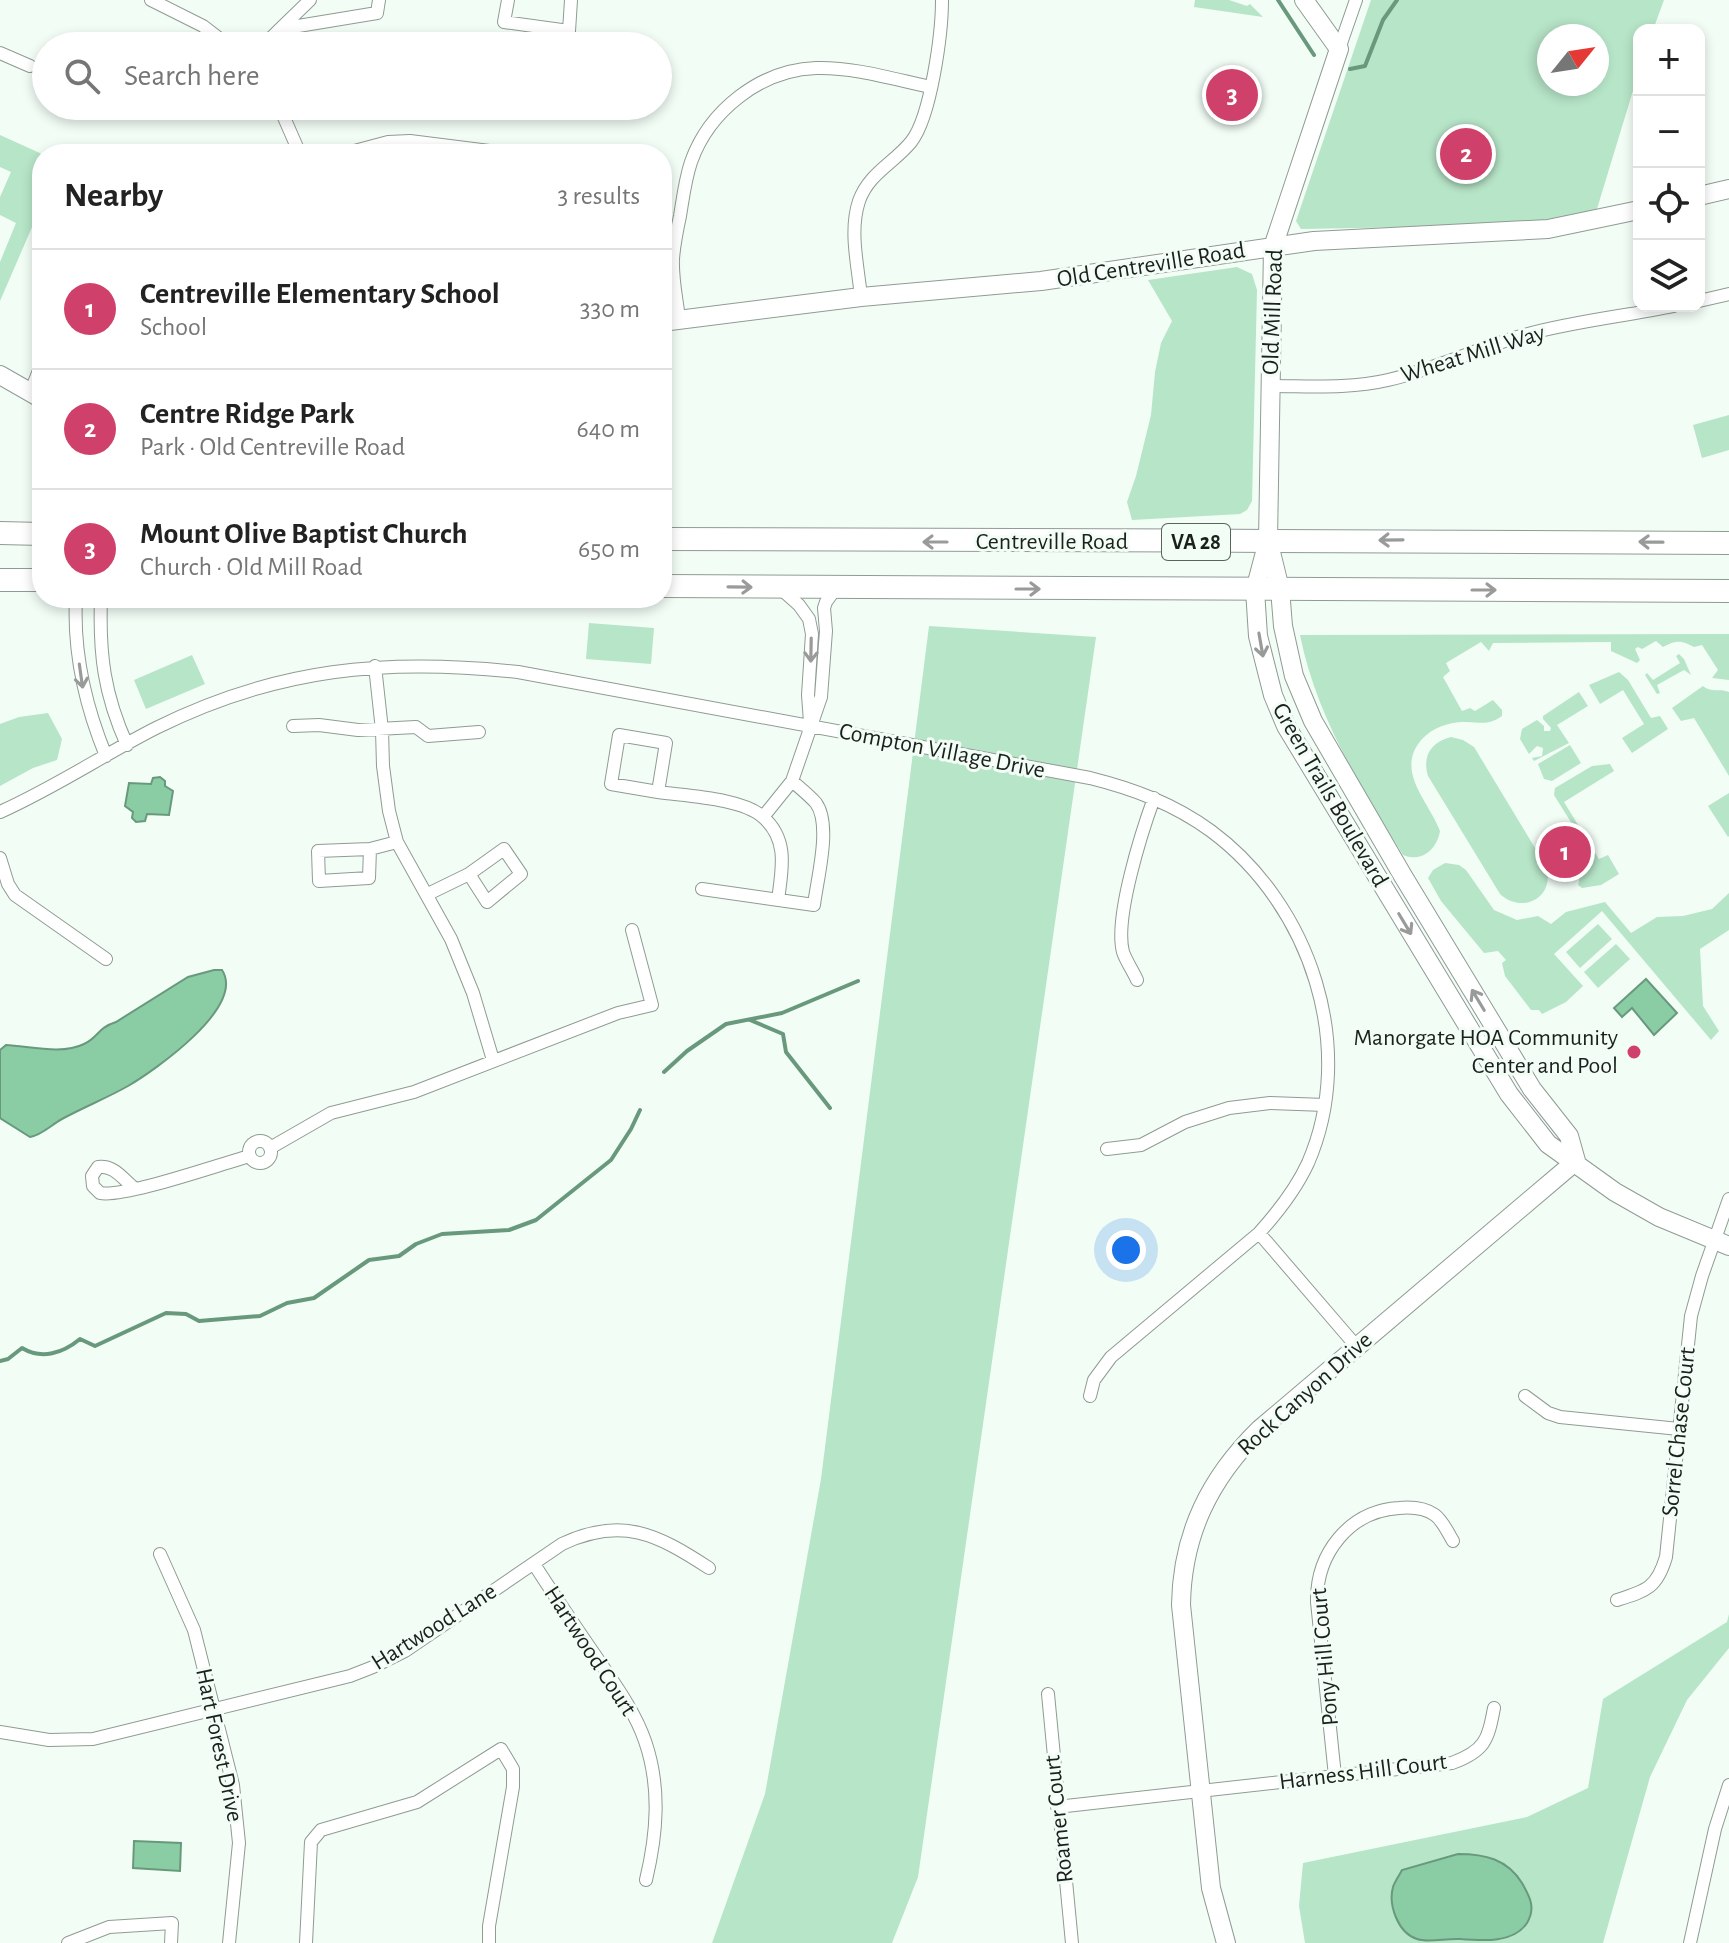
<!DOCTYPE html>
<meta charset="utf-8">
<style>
body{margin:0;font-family:"Alegreya Sans",sans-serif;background:#f6f6f6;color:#222}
.controls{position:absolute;right:24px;top:24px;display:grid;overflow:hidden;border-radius:16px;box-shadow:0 4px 12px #0003}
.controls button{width:72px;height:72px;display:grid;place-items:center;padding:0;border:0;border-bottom:2px solid #e0e0e0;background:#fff;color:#222;font:40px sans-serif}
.compass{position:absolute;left:1537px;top:24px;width:72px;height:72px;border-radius:50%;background:#fff;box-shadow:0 4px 12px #0003;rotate:60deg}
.you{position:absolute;left:1126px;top:1250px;width:28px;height:28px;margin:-20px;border:6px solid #fff;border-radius:50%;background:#1a73e8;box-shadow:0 0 0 12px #1a73e833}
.badge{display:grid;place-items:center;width:52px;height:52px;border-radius:50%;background:#cf416a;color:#fff;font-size:26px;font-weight:700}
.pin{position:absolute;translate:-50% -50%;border:4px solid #fff;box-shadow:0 2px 8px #0006}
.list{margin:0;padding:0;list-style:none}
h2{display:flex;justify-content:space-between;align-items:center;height:104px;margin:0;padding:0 32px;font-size:34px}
h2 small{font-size:26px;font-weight:400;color:#767676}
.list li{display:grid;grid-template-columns:52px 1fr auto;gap:24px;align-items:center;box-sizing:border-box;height:120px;padding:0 32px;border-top:2px solid #e0e0e0}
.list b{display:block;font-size:30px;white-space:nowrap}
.list p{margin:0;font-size:26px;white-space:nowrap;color:#767676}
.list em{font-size:26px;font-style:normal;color:#767676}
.icon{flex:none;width:44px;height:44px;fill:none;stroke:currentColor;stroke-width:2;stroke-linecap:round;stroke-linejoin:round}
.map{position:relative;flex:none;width:1729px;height:1943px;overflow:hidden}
.search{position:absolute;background:#fff;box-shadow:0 4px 12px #0003;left:32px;top:32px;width:640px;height:88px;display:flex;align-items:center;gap:20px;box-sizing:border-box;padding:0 28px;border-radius:44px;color:#767676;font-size:30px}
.panel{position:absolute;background:#fff;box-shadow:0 4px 12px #0003;left:32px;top:144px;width:640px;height:464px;border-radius:32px}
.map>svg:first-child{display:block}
.green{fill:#b7e5c8;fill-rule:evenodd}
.water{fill:#8acda4;stroke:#69997c;stroke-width:2}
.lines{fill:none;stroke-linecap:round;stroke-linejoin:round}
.stream{stroke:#69997c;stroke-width:4}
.street-casing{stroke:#909b94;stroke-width:14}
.secondary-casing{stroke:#909b94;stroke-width:20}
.highway-casing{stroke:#909b94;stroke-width:24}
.street{stroke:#fff;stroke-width:12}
.secondary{stroke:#fff;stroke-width:18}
.highway{stroke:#fff;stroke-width:22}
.oneway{stroke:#999b99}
.poi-dot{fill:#cf416a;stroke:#f2fdf6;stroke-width:3}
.labels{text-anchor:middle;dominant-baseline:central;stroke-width:6;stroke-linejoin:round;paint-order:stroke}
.shield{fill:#f2fdf6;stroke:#5c625e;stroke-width:2}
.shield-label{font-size:22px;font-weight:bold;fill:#1c201d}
.street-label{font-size:24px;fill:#1c201d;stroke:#f2fdf6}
.poi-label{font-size:24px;fill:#1c201d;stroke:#f2fdf6;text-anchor:end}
</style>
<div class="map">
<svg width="1729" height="1943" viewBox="0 0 1729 1943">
<rect width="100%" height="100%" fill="#f2fdf6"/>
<path class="green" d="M1195,0H1229L1247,6L1250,4L1263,17L1194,7Z
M1371,0H1664L1653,30H1639V71L1596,212L1529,222L1471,226L1301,229L1296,221ZM1549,36H1597V84H1549Z
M0,135L42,154V212L39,211L0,301V262L16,223L0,215V197L11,172L0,167Z
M1237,267L1252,274L1257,290L1252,501L1247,510L1240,514L1132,520L1127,502L1136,476L1151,415L1155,372L1161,343L1172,321L1148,280Z
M1729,415V450L1702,458L1693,425Z
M589,623L654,628L651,664L586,659Z
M929,626L1096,637L918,1877L892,1943H712L765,1794L821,1479Z
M1729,634V680L1712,678L1718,670L1702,645L1694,647C1681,640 1676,640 1663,647L1656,641L1642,649L1638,647L1635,649L1640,660L1637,663L1611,651V642L1493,643L1489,651L1481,642L1446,663L1450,671L1443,677L1462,711L1470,708L1475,711L1493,700L1502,710V716C1486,727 1480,721 1462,722C1446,723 1433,728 1422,739C1394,771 1429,801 1440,831C1437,849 1422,863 1403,855C1360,787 1316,715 1300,635Z
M1679,654L1684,659L1691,675L1684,670L1657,685L1660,693L1657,694L1645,675L1647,673L1653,680L1680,663L1676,656Z
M192,655L205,684L146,709L134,680Z
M1619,672L1628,680L1651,718L1660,716L1668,729L1632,753L1622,738L1644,724L1623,690L1600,704L1589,685Z
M1703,686C1710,693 1720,688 1729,692V776L1694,718L1681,721L1672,708Z
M1579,692L1588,706L1557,725L1569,743L1534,761L1532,758L1542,756L1543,748L1537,746L1529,754L1520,739L1522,729L1537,720L1544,726V731H1550L1551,728L1543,719V716Z
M48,713L62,739L57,760L33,768L0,786V724L19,717Z
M1451,737L1463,740L1474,747L1546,866C1556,897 1523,915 1500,894L1428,776C1422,756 1431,742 1451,737Z
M1570,745L1581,763L1552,781L1544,779L1538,764Z
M1610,764L1614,771L1564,802L1599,859L1608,855L1619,874L1601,885L1582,888L1578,885L1587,848L1554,795L1555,788L1592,766Z
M1729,793V836L1728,837L1708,806Z
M1445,863L1459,865L1466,870L1494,910L1517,920L1538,916L1551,924L1566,912L1605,902L1631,933L1657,917L1683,916L1712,909L1729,893V930L1700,949L1703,1006L1719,1031L1711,1040L1602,911L1554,954L1583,986L1566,1002L1542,1014L1539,1010H1531L1505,976L1502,963L1506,960L1498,951L1484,953L1441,901L1428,878L1433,870Z
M1598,924L1612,939L1580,968L1566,952Z
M1616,944L1630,959L1598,988L1584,972Z
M1729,1614V1648L1687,1700L1650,1777L1603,1943H1305L1299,1906L1303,1863L1527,1817L1588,1788L1603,1699L1727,1622ZM1531,1917C1512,1943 1482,1941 1449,1938Z"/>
<path class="water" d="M160,777L165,781V786L173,791L169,815L147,814L145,821L136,822L132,818L133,812L125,806L129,783L151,784L153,778Z
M214,970H222C246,1007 155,1070 128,1086C107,1098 84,1107 62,1119C51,1125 42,1135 30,1137L0,1118V1050L6,1045C29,1046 62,1055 84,1044C99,1037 97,1028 116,1022L188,977Z
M1646,979L1677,1013L1654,1035L1632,1008L1622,1017L1614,1008Z
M134,1841L181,1843L180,1871L133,1868Z
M1458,1854C1485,1854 1507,1859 1522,1883C1530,1897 1536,1908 1527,1923C1514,1943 1484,1941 1460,1939C1447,1938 1428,1943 1417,1939C1398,1933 1388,1905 1393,1887C1395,1881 1399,1876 1402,1870Z"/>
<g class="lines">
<path class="stream" d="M1278,0L1314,55
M1350,69L1365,66L1383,20L1397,0
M750,1020L783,1034L786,1052L830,1108
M664,1072L687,1051L726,1024L782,1013L858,981
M0,1361L8,1359L22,1348C42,1360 63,1353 80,1339L95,1346L166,1313L186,1314L199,1321L260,1316L287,1303L314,1298L369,1260L399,1256L416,1244L442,1234L509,1230L536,1220L611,1160L631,1129L640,1110"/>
<g class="street-casing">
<path id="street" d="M151,0L203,26L229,46
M508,0L504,22L569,31L571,0
M280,29L310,0
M263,46L280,29L377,13L379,0
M1339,49L1356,0
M0,53L30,66
M279,106L300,154
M343,154L388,142L410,141L513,154
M861,297C858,266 849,231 859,201C869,173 894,163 911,142C931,117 942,33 942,0
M1699,301L1729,294
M679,319C677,300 672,279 673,259C674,244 677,230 680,216C683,198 685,180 691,162C709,111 760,70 816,68C854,67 893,79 930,87
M1271,386C1310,386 1350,389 1388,380C1436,369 1480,347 1528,334C1576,321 1626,316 1674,306
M30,393L42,363
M781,589L799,605L809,619L812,634L808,695L810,722
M76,598C73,654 85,705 106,756
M101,598C99,654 104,694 127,745
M375,666L382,730L383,766L389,811L397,842L451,939L473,993L493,1060
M293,726L319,725L358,730L416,727L428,736L479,732
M619,735L666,743L658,792L611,784Z
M658,792C686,796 742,798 763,817L792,781
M0,812C54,788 103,755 156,728C277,668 385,658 518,672L1090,778C1134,789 1174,804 1211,831C1311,905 1358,1048 1308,1163C1296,1189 1278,1212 1259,1233L1111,1357L1094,1380L1090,1396
M763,817C789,840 782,869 778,900
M370,849L318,851L319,881L369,878L370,849L397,842
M0,858L8,884L15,895L106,959
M702,889L814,905C817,879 832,825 816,803C809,795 800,788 792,781L821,697L826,631L824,608L826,602L836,588
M428,894L469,874L504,849L521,874L487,902L469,874
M1137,980C1133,971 1126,961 1123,952C1114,918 1142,831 1154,798
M249 1152a11 11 0 1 1 22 0a11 11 0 1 1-22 0Z
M270,1148L331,1113L414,1092L618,1013L652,1005L632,930
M1107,1149L1141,1145L1185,1122L1229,1108L1270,1103L1325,1105
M134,1188C122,1178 114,1165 98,1167L92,1176L93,1186L100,1193C124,1198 220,1164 250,1156
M1259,1233L1357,1347
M1525,1396L1548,1413L1560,1417L1679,1429
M160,1554L194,1630L233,1785L239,1843L229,1943
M534,1564C555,1597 577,1629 599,1661C616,1686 635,1712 645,1741C661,1787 657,1834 646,1880
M1617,1600C1646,1591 1657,1588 1666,1557L1691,1316L1702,1276L1729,1199
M1048,1694L1072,1943
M0,1732L49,1740L93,1739L350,1676L373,1667L405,1651L562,1544C622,1516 657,1534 709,1568
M1335,1776L1317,1602C1316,1554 1349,1511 1399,1508C1410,1507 1425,1508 1435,1515C1443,1521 1448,1533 1453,1541
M1057,1807L1452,1763C1485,1751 1488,1740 1494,1708
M68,1943L109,1927L172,1923L171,1943
M306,1943L311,1842L321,1830L417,1802L501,1749L513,1769V1787L489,1926V1943
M1690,1943L1715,1829L1729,1785"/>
</g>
<g class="secondary-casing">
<path id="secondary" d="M1304,0L1339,49L1273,247L1268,541L1255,590L1258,636L1273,695L1286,726L1509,1094L1548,1144L1615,1192L1659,1217L1729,1246
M1699,196L1729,189
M662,322L861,297L1041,281L1314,241L1548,229L1639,210
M0,375L42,399
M1269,544L1280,589L1283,626L1294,676L1313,721L1403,876L1532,1089L1569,1136L1576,1161
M1226,1943L1211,1888L1181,1605C1182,1534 1210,1478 1260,1429L1576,1161"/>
</g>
<g class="highway-casing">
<path id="highway" d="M0,533L42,534
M662,539C1018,542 1373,539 1729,543
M0,580H42
M662,586L1729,591"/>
</g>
<use href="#street" class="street"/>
<use href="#secondary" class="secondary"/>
<use href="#highway" class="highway"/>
</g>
<defs><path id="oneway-shaft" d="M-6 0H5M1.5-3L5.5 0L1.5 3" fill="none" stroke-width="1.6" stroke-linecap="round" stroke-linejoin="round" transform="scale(2)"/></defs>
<g class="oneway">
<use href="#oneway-shaft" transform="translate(1391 540) rotate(179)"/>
<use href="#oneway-shaft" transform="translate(935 542) rotate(-180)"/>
<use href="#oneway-shaft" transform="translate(1651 542) rotate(-179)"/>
<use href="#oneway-shaft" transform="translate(740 587) rotate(1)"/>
<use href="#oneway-shaft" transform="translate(1028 589)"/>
<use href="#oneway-shaft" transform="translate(1484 590)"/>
<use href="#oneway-shaft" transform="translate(1261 645) rotate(80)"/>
<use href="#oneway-shaft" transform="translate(811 650) rotate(91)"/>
<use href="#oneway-shaft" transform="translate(81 676) rotate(82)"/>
<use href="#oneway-shaft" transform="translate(1405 924) rotate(59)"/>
<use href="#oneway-shaft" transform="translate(1478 1000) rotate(-121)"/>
</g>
<circle class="poi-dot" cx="1634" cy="1052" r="8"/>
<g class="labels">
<rect class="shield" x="1162" y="524" width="68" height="36" rx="6"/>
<g class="shield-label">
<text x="1196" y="542">VA 28</text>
</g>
<g class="street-label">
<text transform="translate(1151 265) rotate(-9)">Old Centreville Road</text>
<text transform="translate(1273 312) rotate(-88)">Old Mill Road</text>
<text transform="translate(1473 354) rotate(-17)">Wheat Mill Way</text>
<text x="1052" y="542">Centreville Road</text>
<text transform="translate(942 751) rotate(11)">Compton Village Drive</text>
<text transform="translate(1330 795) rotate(60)">Green Trails Boulevard</text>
<text transform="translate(1305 1394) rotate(-42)">Rock Canyon Drive</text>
<text transform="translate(1679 1432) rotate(-84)">Sorrel Chase Court</text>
<text transform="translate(434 1627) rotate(-32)">Hartwood Lane</text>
<text transform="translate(590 1651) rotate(57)">Hartwood Court</text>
<text transform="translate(1325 1657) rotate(-95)">Pony Hill Court</text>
<text transform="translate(219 1745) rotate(78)">Hart Forest Drive</text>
<text transform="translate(1363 1772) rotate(-7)">Harness Hill Court</text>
<text transform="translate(1059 1819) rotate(-96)">Roamer Court</text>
</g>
<g class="poi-label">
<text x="1618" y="1038">Manorgate HOA Community<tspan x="1618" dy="28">Center and Pool</tspan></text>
</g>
</g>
</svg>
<div class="controls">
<button>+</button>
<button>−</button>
<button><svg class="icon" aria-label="locate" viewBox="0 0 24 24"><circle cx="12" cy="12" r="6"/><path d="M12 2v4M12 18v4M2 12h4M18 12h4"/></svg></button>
<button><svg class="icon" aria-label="layers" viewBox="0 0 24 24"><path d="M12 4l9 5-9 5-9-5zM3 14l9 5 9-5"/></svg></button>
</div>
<svg class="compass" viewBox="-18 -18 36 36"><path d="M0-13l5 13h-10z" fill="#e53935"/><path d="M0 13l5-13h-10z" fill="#767676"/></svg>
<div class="you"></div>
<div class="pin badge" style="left:1565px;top:852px">1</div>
<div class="pin badge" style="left:1466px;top:154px">2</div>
<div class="pin badge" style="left:1232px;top:95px">3</div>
<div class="search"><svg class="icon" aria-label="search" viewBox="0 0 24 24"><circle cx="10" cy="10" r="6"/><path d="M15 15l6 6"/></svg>Search here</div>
<section class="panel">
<h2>Nearby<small>3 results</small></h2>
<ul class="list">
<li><span class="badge">1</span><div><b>Centreville Elementary School</b><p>School</p></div><em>330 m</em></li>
<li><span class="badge">2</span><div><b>Centre Ridge Park</b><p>Park · Old Centreville Road</p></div><em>640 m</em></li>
<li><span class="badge">3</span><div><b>Mount Olive Baptist Church</b><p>Church · Old Mill Road</p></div><em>650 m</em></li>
</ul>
</section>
</div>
